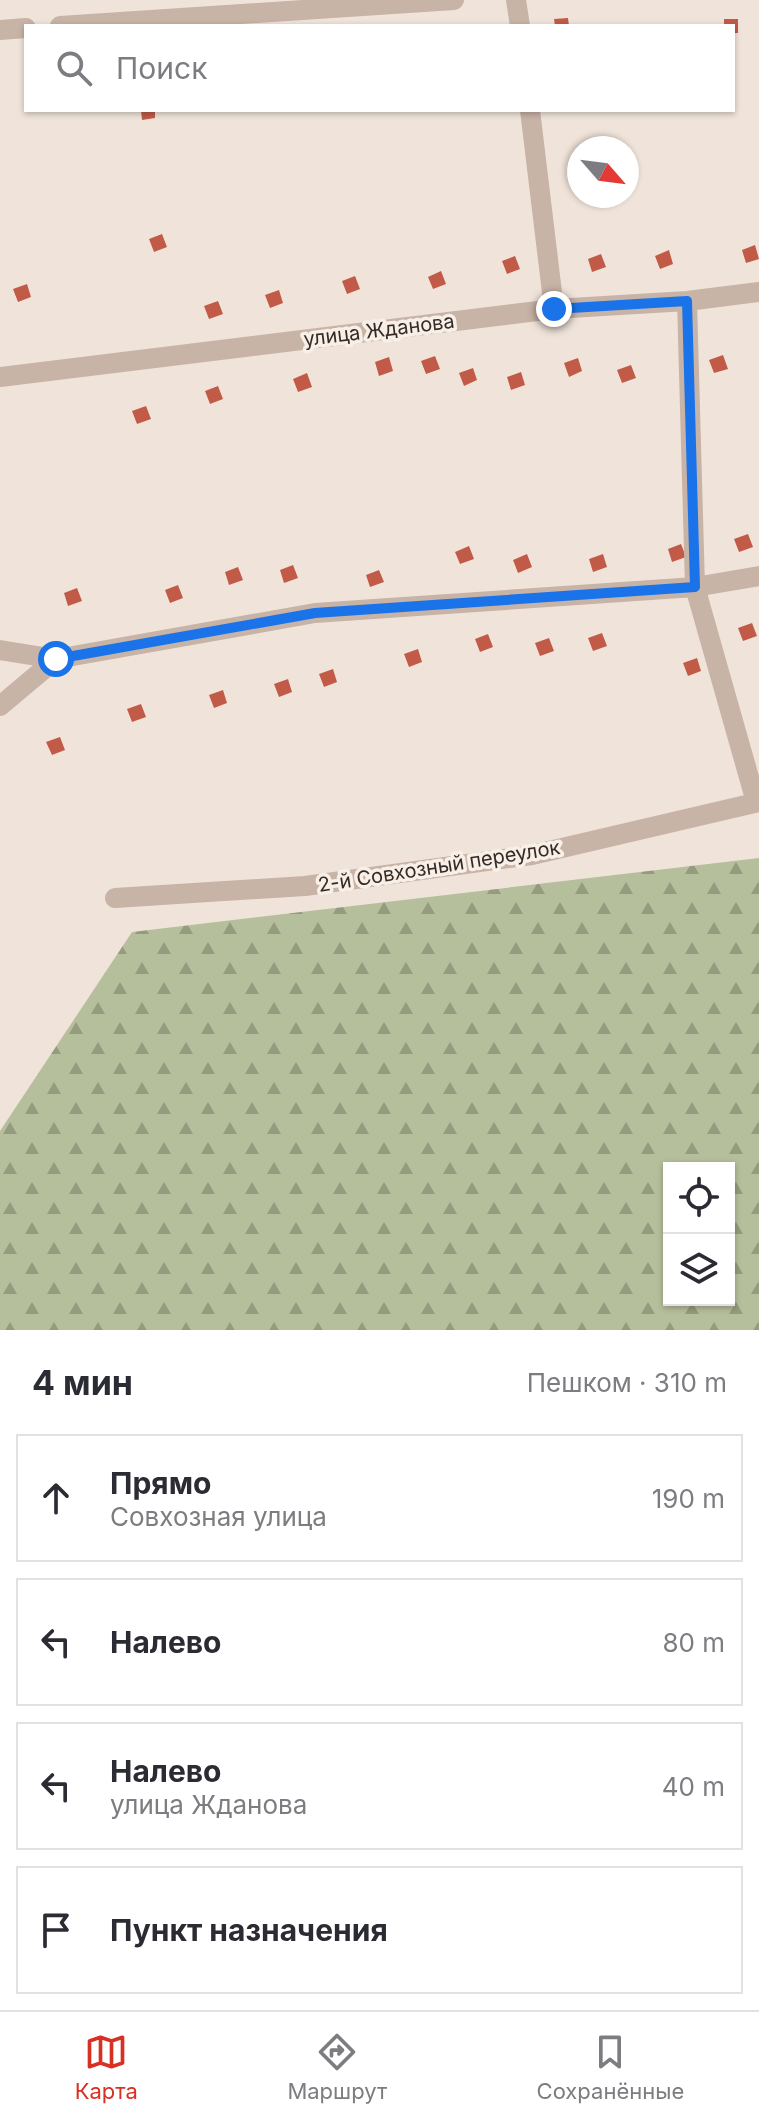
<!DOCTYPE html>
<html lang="ru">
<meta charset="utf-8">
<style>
body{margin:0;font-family:Inter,sans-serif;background:#f2f2f3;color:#2b2b33}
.controls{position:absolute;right:24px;bottom:24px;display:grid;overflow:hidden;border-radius:0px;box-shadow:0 2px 6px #0004}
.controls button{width:72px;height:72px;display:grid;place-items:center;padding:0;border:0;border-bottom:2px solid #e1e1e2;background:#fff;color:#2b2b33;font:40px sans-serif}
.compass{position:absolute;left:567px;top:136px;width:72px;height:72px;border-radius:50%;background:#fff;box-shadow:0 2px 6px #0004;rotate:118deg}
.stop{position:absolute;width:24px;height:24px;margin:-18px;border:6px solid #1a73e8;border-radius:50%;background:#fff}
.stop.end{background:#1a73e8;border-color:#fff;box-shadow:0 2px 8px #0008}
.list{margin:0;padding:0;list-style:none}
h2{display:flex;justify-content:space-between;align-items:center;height:104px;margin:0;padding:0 32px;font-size:34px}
h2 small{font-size:26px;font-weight:400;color:#7c7c81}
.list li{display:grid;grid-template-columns:52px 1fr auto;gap:24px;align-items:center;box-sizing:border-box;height:128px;margin:0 16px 16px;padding:0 16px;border:2px solid #e1e1e2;border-radius:0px}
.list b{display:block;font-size:30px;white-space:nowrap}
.list p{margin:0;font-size:26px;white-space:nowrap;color:#7c7c81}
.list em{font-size:26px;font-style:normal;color:#7c7c81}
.icon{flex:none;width:44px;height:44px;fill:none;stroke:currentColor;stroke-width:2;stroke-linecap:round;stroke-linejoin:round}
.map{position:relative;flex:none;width:759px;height:1330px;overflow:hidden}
.search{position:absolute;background:#fff;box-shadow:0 2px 6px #0004;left:24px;right:24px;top:24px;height:88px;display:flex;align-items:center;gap:20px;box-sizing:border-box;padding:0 28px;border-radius:0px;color:#7c7c81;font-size:30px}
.sheet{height:680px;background:#fff}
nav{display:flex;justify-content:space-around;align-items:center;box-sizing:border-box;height:112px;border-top:2px solid #e1e1e2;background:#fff;font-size:22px;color:#7c7c81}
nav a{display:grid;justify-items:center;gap:4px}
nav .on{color:#d93025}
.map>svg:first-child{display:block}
.forest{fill:url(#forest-firs);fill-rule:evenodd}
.building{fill:#c15b48}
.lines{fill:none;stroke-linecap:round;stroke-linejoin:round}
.minor{stroke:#c8b3a7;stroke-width:20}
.route{stroke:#1a73e8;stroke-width:10}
.labels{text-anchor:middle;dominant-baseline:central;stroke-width:7;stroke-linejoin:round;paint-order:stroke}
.street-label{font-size:20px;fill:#352a27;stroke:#f8efe6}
</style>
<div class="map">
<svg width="759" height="1330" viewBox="0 0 759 1330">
<defs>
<pattern id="forest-firs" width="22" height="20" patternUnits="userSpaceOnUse" patternTransform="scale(2)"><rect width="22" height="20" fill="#b6bf9b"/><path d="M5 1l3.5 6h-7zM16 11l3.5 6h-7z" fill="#959b7e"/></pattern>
</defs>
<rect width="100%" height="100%" fill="#f0e4da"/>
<path class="forest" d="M759,858V1330H0V1131L132,932ZM669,1168H729V1300H669Z"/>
<path class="building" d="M568,18L569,26H555L554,19Z
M724,19H738V33H733V26H724Z
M141,110H155V118L142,120Z
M162,234L167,247L154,252L149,239Z
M755,245L759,259L746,263L742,250Z
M669,250L673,264L660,269L655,256Z
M601,254L606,267L592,272L588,259Z
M515,256L520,269L507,274L502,261Z
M441,271L446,284L433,289L428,277Z
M355,276L360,289L347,294L342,281Z
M27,284L31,297L18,302L13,289Z
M279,290L283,303L270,308L265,295Z
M218,301L223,314L209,319L204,306Z
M723,355L728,369L714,373L709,360Z
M435,356L440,369L426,374L421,361Z
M389,357L393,371L379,376L375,362Z
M578,358L582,371L569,377L564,363Z
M631,365L636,378L622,383L617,370Z
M473,368L477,380L464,386L459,373Z
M521,372L525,385L511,390L507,377Z
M307,373L312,387L298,392L293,379Z
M218,386L223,399L210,404L205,391Z
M146,406L151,419L137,424L132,411Z
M748,534L753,547L739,552L734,539Z
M681,544L686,557L672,562L668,549Z
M469,546L474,559L460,564L455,552Z
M527,554L532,567L518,573L513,560Z
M603,554L607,567L593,572L589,559Z
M293,565L298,578L284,583L280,570Z
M238,567L243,580L229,585L225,572Z
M379,570L384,582L370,587L366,575Z
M178,585L183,598L170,603L165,590Z
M77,588L82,601L68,606L64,593Z
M752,623L757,636L743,641L738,628Z
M602,633L607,646L593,651L588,638Z
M488,634L493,647L480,652L475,639Z
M549,638L554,651L540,656L535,643Z
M418,649L422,662L409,667L404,654Z
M697,658L701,671L688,676L683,663Z
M333,669L337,682L324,687L319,674Z
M288,679L292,692L279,697L274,684Z
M223,690L227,703L214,708L209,695Z
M141,704L146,717L132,722L127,709Z
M60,737L65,750L52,755L46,742Z"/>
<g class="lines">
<path class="minor" d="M516,0L520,26
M60,26L454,0
M0,30L26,28
M530,110L554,309
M687,301L695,587L756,802
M0,377L554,309L687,301L759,292
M0,650L56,659
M0,706L56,659L315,613L695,587L759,576
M115,898L305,886L532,855L759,802"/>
</g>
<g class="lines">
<path class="route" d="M56,659L315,613L695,587L687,301L554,309"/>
</g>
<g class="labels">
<g class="street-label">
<text transform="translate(379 330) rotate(-7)">улица Жданова</text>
<text transform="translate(439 866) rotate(-9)">2-й Совхозный переулок</text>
</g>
</g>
</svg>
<div class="controls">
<button><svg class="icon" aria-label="locate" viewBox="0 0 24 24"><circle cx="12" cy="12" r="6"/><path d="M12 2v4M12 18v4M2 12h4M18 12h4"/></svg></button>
<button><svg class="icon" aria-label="layers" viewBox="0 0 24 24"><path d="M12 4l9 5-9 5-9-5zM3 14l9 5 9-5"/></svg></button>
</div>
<svg class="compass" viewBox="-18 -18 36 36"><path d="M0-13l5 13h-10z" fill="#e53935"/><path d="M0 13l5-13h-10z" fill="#7c7c81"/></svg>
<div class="stop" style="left:56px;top:659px"></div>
<div class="stop end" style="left:554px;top:309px"></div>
<div class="search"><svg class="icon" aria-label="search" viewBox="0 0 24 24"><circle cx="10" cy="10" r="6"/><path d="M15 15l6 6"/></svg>Поиск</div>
</div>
<section class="sheet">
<h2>4 мин<small>Пешком · 310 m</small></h2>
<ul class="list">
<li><svg class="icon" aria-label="ahead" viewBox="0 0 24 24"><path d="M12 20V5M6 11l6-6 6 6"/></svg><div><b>Прямо</b><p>Совхозная улица</p></div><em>190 m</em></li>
<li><svg class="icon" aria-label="left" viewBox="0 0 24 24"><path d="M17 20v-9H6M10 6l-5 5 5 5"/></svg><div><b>Налево</b></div><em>80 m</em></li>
<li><svg class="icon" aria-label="left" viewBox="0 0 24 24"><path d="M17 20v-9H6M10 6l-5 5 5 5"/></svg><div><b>Налево</b><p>улица Жданова</p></div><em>40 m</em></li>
<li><svg class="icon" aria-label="arrive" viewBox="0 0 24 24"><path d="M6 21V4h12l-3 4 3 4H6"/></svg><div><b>Пункт назначения</b></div></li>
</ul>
</section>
<nav>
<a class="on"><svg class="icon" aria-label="map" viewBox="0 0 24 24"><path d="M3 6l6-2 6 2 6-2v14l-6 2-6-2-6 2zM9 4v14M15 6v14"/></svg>Карта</a>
<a><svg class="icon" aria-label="directions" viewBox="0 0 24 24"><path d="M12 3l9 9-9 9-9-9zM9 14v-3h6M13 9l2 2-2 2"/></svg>Маршрут</a>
<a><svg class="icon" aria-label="saved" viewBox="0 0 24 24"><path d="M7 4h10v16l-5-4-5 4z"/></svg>Сохранённые</a>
</nav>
